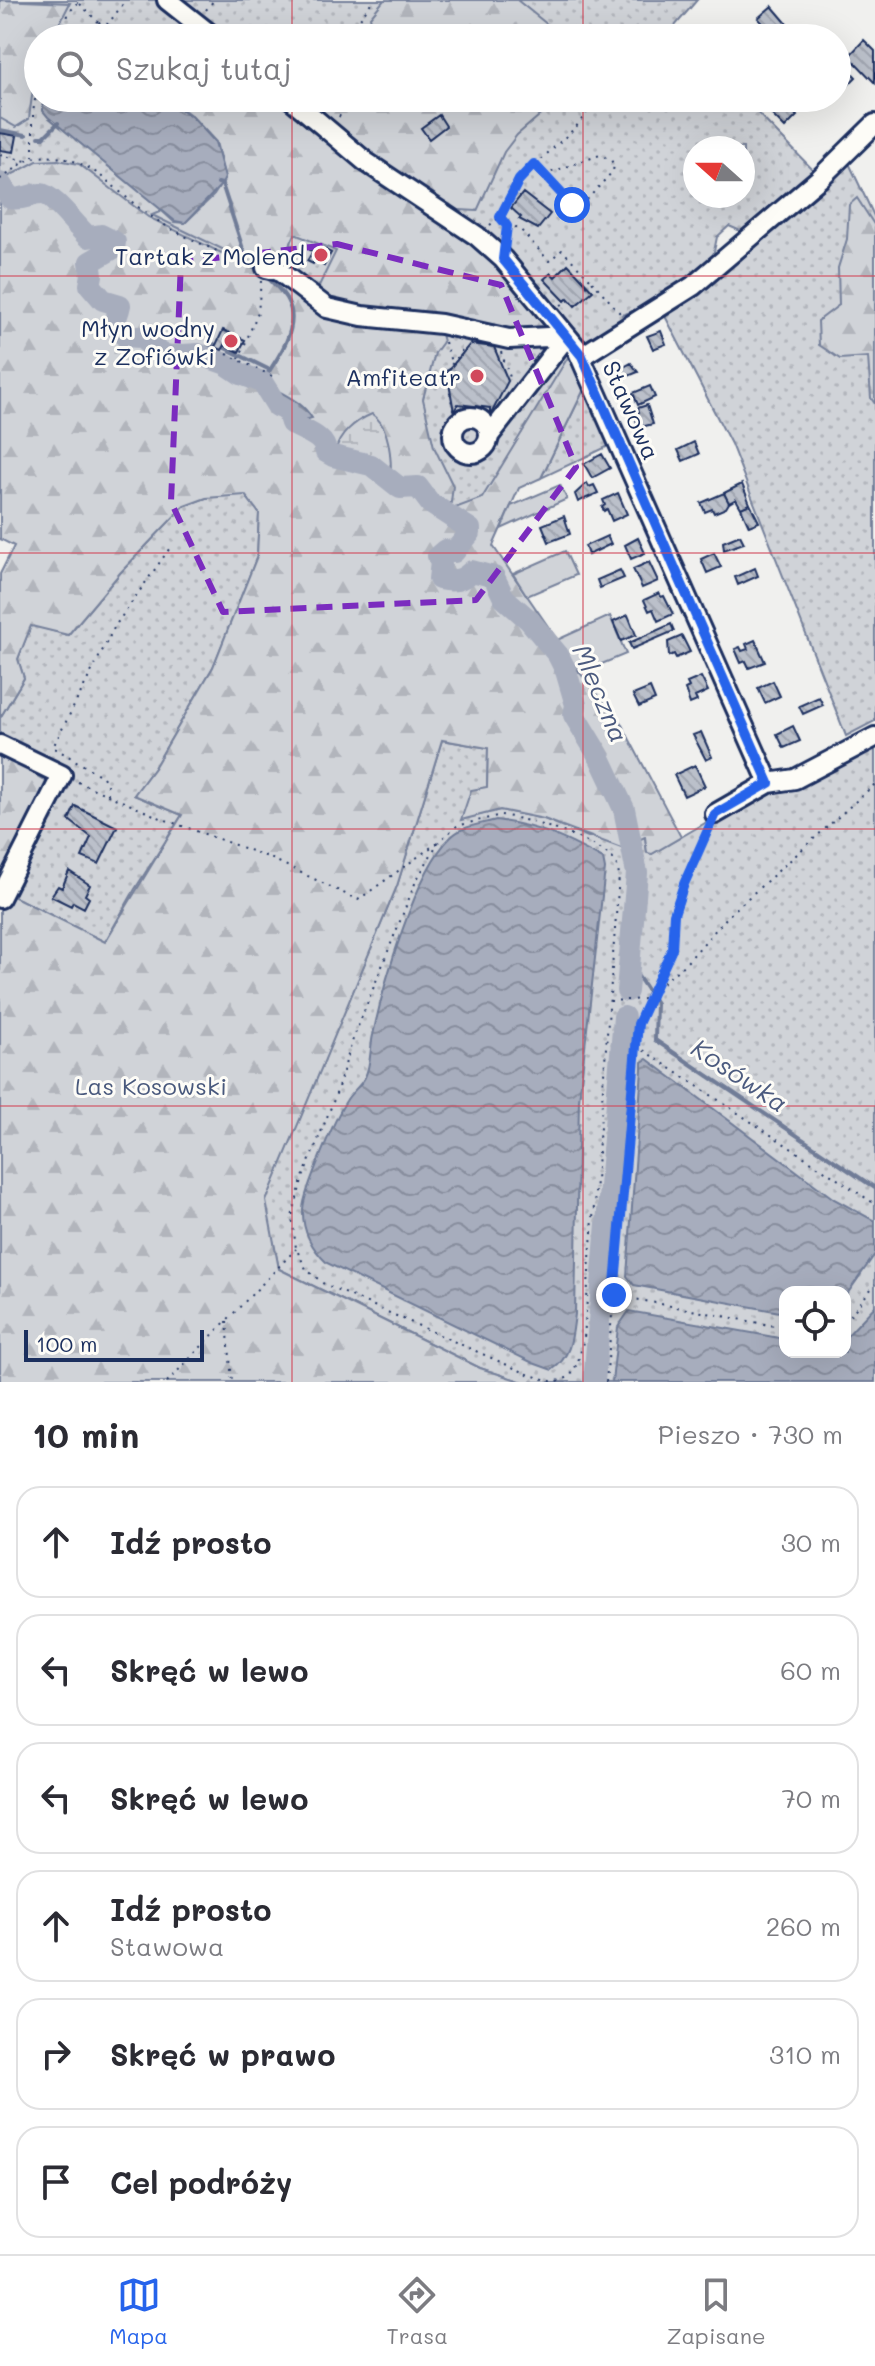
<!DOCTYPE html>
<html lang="pl">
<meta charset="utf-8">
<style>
body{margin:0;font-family:Mali,sans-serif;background:#f7f7f7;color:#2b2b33}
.controls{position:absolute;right:24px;bottom:24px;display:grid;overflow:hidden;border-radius:16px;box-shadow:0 8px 32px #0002}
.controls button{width:72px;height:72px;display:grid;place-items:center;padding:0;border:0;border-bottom:2px solid #e1e1e2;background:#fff;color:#2b2b33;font:40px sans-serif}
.compass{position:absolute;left:683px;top:136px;width:72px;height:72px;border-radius:50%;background:#fff;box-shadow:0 8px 32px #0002;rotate:291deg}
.scale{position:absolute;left:24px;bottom:20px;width:180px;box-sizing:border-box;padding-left:8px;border:4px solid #1b2f5e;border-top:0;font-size:22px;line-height:28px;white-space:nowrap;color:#1b2f5e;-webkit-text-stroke:6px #fdfcf7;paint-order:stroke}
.stop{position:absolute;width:24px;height:24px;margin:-18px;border:6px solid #2563eb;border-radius:50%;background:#fff}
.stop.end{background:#2563eb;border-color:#fff;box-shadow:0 2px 8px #0008}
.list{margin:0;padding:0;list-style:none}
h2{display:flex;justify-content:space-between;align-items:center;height:104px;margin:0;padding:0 32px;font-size:34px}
h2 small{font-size:26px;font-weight:400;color:#7c7c81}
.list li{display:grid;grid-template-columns:52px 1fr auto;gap:24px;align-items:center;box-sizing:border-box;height:112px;margin:0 16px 16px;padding:0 16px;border:2px solid #e1e1e2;border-radius:24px}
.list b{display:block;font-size:30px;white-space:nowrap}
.list p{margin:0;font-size:26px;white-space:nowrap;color:#7c7c81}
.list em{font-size:26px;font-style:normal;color:#7c7c81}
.icon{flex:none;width:44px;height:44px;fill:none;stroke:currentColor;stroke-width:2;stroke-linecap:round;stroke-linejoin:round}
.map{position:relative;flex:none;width:875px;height:1382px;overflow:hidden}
.search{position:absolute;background:#fff;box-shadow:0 8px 32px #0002;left:24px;right:24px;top:24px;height:88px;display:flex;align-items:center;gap:20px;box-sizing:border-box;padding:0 28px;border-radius:44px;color:#7c7c81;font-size:30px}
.sheet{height:872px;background:#fff}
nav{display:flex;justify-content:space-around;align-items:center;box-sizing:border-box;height:112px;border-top:2px solid #e1e1e2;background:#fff;font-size:22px;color:#7c7c81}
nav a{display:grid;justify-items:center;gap:4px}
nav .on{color:#2563eb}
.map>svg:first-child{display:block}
.grass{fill:url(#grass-dots);stroke:#76819b;stroke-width:2;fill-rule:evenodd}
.forest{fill:url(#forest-firs);stroke:#76819b;stroke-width:2}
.wetland{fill:url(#wetland-marsh);stroke:#76819b;stroke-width:2}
.garden{fill:#d0d3d8;stroke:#76819b;stroke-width:2}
.water{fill:url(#water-waves);stroke:#6f7b97;stroke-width:2}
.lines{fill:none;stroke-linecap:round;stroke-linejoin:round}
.stream{stroke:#6f7b97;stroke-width:4}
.river{stroke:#a7adbd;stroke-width:22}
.building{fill:url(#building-back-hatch);stroke:#1b2f5e;stroke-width:2}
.minor-casing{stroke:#1b2f5e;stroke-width:24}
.path{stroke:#1b2f5e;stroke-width:2;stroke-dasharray:2 6;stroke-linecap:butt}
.minor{stroke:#fdfcf7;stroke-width:18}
.route{stroke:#2563eb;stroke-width:10}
.marked{fill:none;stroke:#7b2cbf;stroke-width:6;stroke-dasharray:16 10;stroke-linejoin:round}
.grid{fill:none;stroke:#d1495b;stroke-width:2;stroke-opacity:0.55}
.poi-dot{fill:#d1495b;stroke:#fdfcf7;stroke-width:3}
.labels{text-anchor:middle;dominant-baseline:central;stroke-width:6;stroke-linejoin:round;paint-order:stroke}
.poi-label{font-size:24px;fill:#1b2f5e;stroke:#fdfcf7;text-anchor:end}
.street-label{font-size:24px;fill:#1b2f5e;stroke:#fdfcf7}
.park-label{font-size:24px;fill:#48587c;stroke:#fdfcf7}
.water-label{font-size:26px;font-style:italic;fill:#4c5b7f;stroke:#fdfcf7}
</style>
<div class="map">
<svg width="875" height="1382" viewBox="0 0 875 1382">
<defs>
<pattern id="grass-dots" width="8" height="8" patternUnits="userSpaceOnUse" patternTransform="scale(2)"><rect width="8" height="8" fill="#d0d3d8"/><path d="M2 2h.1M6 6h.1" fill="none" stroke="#b2b5bc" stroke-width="1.8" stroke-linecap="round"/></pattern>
<pattern id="forest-firs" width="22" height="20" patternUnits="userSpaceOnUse" patternTransform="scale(2)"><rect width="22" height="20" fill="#d0d3d8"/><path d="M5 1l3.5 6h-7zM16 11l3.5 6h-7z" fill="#b2b5bc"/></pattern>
<pattern id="wetland-marsh" width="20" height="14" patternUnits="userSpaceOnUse" patternTransform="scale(2)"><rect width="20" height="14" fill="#d0d3d8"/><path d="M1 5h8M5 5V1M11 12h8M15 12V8" fill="none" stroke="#b2b5bc"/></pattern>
<pattern id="water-waves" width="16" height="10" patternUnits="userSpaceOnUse" patternTransform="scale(2)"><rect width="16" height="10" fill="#a7adbd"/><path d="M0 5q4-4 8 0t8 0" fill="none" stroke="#878d9d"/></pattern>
<pattern id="building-back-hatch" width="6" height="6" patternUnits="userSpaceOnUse" patternTransform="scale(2)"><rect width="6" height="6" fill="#bbc0ca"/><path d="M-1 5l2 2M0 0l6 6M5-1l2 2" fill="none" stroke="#a0a5b0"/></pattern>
</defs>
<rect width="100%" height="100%" fill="#f0f0ee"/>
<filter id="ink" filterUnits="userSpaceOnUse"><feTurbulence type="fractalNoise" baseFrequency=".0125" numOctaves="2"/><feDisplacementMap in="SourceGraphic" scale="16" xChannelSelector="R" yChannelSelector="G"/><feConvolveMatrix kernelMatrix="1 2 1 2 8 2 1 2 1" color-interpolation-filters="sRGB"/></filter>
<g filter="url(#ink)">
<path class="grass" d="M0,0H697L674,27L684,38H38V98H743L816,173L743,232L729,226L717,237L712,261L641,308L622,315L625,321L589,349L547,415L391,732L268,498L0,282ZM695,148H743V196H695Z
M848,161L875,218V721L846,736L731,444L665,316L805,203Z
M588,381L615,443L541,478Z
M224,495H245L259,513L257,556L213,667L154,768L134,795L182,815L135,889L105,942L11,895L0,910V881L11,760L0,747V718L24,678L18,659L31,625L68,635L120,573L184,506L206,498Z
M875,728V1382H523L480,1368L279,1269L265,1201L397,886L442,740L488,748L487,787L462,819L500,810L544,819L588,837H645L647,852L652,854L789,774ZM785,1292H845V1352H785Z"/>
<path class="forest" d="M0,0L70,3L52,38H38C38,66 32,91 29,119L16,127L0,118Z
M384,0H517L564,38H375L370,17Z
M174,98H284L470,238L559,335L509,337L362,315L314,296L336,251L295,234L279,269L251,263L152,215L162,211L174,222L185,223L214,195L225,178L216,142L192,116L172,101Z
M295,98H340L352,107L358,98H560L517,135L504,152L477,211L460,210L456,218Z
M58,160L79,164L148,217L250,267L277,273L327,309L439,326L443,342L435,353L423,399L434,447L453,486L450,510L482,498L573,349L588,381L541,478L519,488L493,546L580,673L621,723L681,837L652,854L647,853L645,837L621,848L544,819L500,810L461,820L471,790L487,787L488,748L442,740L397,886L266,1201L279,1269L480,1368L523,1382H0V910L11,895L105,942L182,815L134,795L154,768L213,667L257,556L259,513L245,495L206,498L184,506L120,573L68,635L31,626L18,659L24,678L0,718V574L14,546L0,539V181L37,161Z
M857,198L875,226V404L871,398L868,357L840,359L819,345L818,321L839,305L838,268L847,239L849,205Z
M0,747L11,760L47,782L0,881Z"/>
<path class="wetland" d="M372,414C389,425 391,454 391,473L383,479C371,465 348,467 335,453C338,435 355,421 372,414Z"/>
<path class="garden" d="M560,485L567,499L501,529L511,506Z
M565,551L576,575L527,596L513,574Z
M610,616L626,654L580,673L557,640Z"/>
<path class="water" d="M43,98H164L192,117L215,142L225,178L222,184L185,223L175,221L48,117L43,111Z
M245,372L256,376L262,373L271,378L272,387C288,397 301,401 312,418L305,420L280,409L266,398L261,388L243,378Z
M496,820C540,826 564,838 603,859L605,869L579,1100L575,1314C572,1336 572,1356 552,1370L533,1363L327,1263C312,1249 302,1231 303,1209C304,1191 335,1118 346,1101C351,1092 361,1086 365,1077C371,1065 370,1048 373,1035C383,986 415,871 451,837C462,826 481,824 496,820Z
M647,1059L834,1199L875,1221V1254L845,1297V1292H785V1313L634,1285L627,1276L642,1069V1062Z
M875,1306V1382H612L618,1327L629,1311L785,1339V1352H845V1338Z"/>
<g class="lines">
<path class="stream" d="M0,130L26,135
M39,137H44L58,123
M218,183L222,184L244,252
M225,348L270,370
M198,354L214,344
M263,380C277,360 301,327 288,302C284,292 274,284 267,277
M629,963L656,1003L655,1040L875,1188"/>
<path class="river" d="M0,183L10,198C22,201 30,194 41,194C52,194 78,228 88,237L101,235L115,242L114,248L90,262L92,275L90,285L103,300L120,305C117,321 109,322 125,336L140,337L160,353L169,356L198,354L226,364L241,374L262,382L277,406L287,410L291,423C303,431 325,436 326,452L333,456L371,465L400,488L418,487L430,503L470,529V533L454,552L445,550L438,556L441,562L439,579C453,582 462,581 472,571L494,577L504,598L529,620L558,655L566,671L576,705L574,715L600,758L624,809L637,873L627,991
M594,1382L624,1017"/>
</g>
<path class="building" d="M772,6L789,26L776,37L758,18Z
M864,40L875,51V83L849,56Z
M837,57L856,77L848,85L842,79L837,83Z
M785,103L797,116L785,128L772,115L775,112L773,109L777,105L780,108Z
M439,115L446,126L429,139L421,128Z
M0,133L17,136L14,152L0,150Z
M523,193L550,214L538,229L519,219L521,217L511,208Z
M313,246L323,252L324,249L331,253L324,266L315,260L313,264L307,261L313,251L310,250Z
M568,264L593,291L575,306L568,298L565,301L544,279L551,273L555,277Z
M223,330L245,340L239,352L225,345L222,350L215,347Z
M661,331L666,344L653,349L647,336Z
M470,344L494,347L508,381L490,416V408L458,404L454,412L447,372Z
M631,363L638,372L621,379L617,371Z
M650,386L655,397L638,405L633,393Z
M647,405L653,424L637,428L636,413L639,412L638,408Z
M694,442L699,454L683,461L678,450Z
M602,454L610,468L592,478L584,464Z
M587,483L589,487L594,485L598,493L578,502L575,494Z
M742,484L750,504L741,508L736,499L729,503L724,493Z
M618,493L627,514L612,521L607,509L604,511L602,507L605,505L603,500Z
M724,493L729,503L726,508L714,513L712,509L705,512L701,503Z
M750,504L759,522L749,526L741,508Z
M564,516L570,534L549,542L542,525Z
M740,535L744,543L724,550L723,542Z
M607,536L611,544L588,555L585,546Z
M638,538L645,553L631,559L625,545Z
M714,553L721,567L707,573L701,559Z
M649,562L658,581L642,588L633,569Z
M755,568L758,576L738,585L735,577Z
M620,570L624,578L600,588L597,580Z
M659,593L661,597L664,596L673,614L658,621L653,609L649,611L644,600Z
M628,615L636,635L621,641L613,622Z
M671,624L674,631L632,649L629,643Z
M682,636L690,652L676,658L674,654L669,656L668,642Z
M755,640L765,662L749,668L746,661L741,663L735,649L740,647L742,651L748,649L746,644Z
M701,677L708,691L695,697L697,701L690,704L685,689L689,687L687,683Z
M773,681L780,696L765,703L758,688Z
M650,688L655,700L639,707L633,695Z
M819,697L823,705L803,714L799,706Z
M793,726L800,741L784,748L777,734Z
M701,732L712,757L706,760L693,735Z
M695,765L705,786L684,796L674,775Z
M75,806L117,827L99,864L82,857L91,837L69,820Z
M69,871L90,885L85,895L89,898L84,908L73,902L71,906L51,896L58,886L62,888Z"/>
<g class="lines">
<g class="minor-casing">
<path id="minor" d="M167,0L215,38
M290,98L366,162L477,236L503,259L576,347L769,783
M266,268L279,271L327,308L362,316L441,324L509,339L567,336L489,436
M582,356L693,286L820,178L875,124
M453 435a18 18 0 1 1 36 0a18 18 0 1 1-36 0Z
M0,745L62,775L0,898
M715,814L769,783L795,779L875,737"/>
</g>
<path class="path" d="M80,4L98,22
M206,10L214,0
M345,24L357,38
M109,25L126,38
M351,31L373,0
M56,38L71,10L81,0
M92,38L99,23L108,24L126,0
M339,117L351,98
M0,155L26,161
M33,157V113L38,79
M534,164C546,178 560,203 579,205L585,202L613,171L614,165L611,160L600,155L543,175
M0,179C12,173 24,159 37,157C90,152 111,189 149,215C179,236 217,251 250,265
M500,217L519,180L576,127L590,108
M490,225L500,217L507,226L505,240
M507,226L519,228L549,261L562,250L591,280
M586,286L592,281L620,313
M561,305L570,300
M445,342L451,362
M501,352L511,380
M227,354L274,377
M239,359L258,312L261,281
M456,426L446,372L465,346
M78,782L163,819L268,857L358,900L437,843
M108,794L107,784L103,777L53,747L115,626L172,545
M501,815C527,819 595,839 613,859C617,863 618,870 619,876L584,1338L578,1362L570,1377L554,1382L530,1375L324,1284L306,1269L296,1248L292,1217L302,1180L335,1097L353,1039L416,881L439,841L457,826Z
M657,988L687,962L729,915L875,784
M610,1001L645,999L652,993
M637,1046L875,1204
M614,1295L785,1328
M227,1321L232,1382
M845,1322L875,1284
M167,1382L296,1249
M606,1382L638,1024L672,949L674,914L684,884L708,829"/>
<use href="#minor" class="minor"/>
</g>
</g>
<g class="lines" filter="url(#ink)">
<path class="route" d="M572,205L534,164L519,180L500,217L507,226L503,259L582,356L769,783L715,814L684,884L674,914L672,949L638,1024L614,1295"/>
</g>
<path class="marked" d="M337,244L501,285L576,467L476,600L223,612L171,502L181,262Z"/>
<path class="grid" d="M292,0V38M583,0V38M292,98V1382M583,98V1382M0,276H875M0,553H875M0,829H875M0,1106H875"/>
<g class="poi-dot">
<circle cx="321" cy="255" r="8"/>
<circle cx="231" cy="341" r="8"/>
<circle cx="477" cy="376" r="8"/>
</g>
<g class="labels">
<g class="poi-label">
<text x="305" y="255">Tartak z Molend</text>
<text x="215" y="327">Młyn wodny<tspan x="215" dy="28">z Zofiówki</tspan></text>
<text x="461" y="376">Amfiteatr</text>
</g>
<g class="street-label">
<text transform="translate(632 410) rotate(66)">Stawowa</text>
</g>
<g class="park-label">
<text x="151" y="1085">Las Kosowski</text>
</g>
<g class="water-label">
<text transform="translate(601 693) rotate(67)">Mleczna</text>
<text transform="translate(740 1075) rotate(34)">Kosówka</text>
</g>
</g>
</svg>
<div class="controls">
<button><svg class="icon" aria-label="locate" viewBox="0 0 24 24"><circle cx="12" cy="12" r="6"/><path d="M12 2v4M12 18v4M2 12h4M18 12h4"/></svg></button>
</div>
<svg class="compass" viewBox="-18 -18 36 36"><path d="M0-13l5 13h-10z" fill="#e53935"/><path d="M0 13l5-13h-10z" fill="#7c7c81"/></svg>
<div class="scale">100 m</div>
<div class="stop" style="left:572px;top:205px"></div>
<div class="stop end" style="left:614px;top:1295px"></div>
<div class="search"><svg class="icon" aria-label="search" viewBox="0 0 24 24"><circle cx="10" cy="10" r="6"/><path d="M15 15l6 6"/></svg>Szukaj tutaj</div>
</div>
<section class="sheet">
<h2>10 min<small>Pieszo · 730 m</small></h2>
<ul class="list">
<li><svg class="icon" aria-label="ahead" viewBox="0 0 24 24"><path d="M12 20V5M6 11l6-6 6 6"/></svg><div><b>Idź prosto</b></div><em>30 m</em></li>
<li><svg class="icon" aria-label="left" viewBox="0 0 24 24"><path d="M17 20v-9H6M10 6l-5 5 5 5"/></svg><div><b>Skręć w lewo</b></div><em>60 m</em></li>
<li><svg class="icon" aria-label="left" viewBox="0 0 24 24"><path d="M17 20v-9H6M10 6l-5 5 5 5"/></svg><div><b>Skręć w lewo</b></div><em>70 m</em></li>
<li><svg class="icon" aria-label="ahead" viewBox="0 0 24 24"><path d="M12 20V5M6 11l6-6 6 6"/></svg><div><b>Idź prosto</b><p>Stawowa</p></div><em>260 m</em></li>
<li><svg class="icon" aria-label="right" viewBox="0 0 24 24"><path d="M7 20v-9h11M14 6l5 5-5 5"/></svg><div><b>Skręć w prawo</b></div><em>310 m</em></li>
<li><svg class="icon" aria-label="arrive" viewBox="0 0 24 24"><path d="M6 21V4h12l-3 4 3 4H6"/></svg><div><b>Cel podróży</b></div></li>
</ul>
</section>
<nav>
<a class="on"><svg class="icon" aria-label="map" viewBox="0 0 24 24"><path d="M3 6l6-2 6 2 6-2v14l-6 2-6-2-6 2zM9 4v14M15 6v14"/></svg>Mapa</a>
<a><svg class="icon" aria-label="directions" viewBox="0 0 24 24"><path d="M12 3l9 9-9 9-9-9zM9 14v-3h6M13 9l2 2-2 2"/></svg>Trasa</a>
<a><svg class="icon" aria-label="saved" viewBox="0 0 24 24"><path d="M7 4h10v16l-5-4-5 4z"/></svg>Zapisane</a>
</nav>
